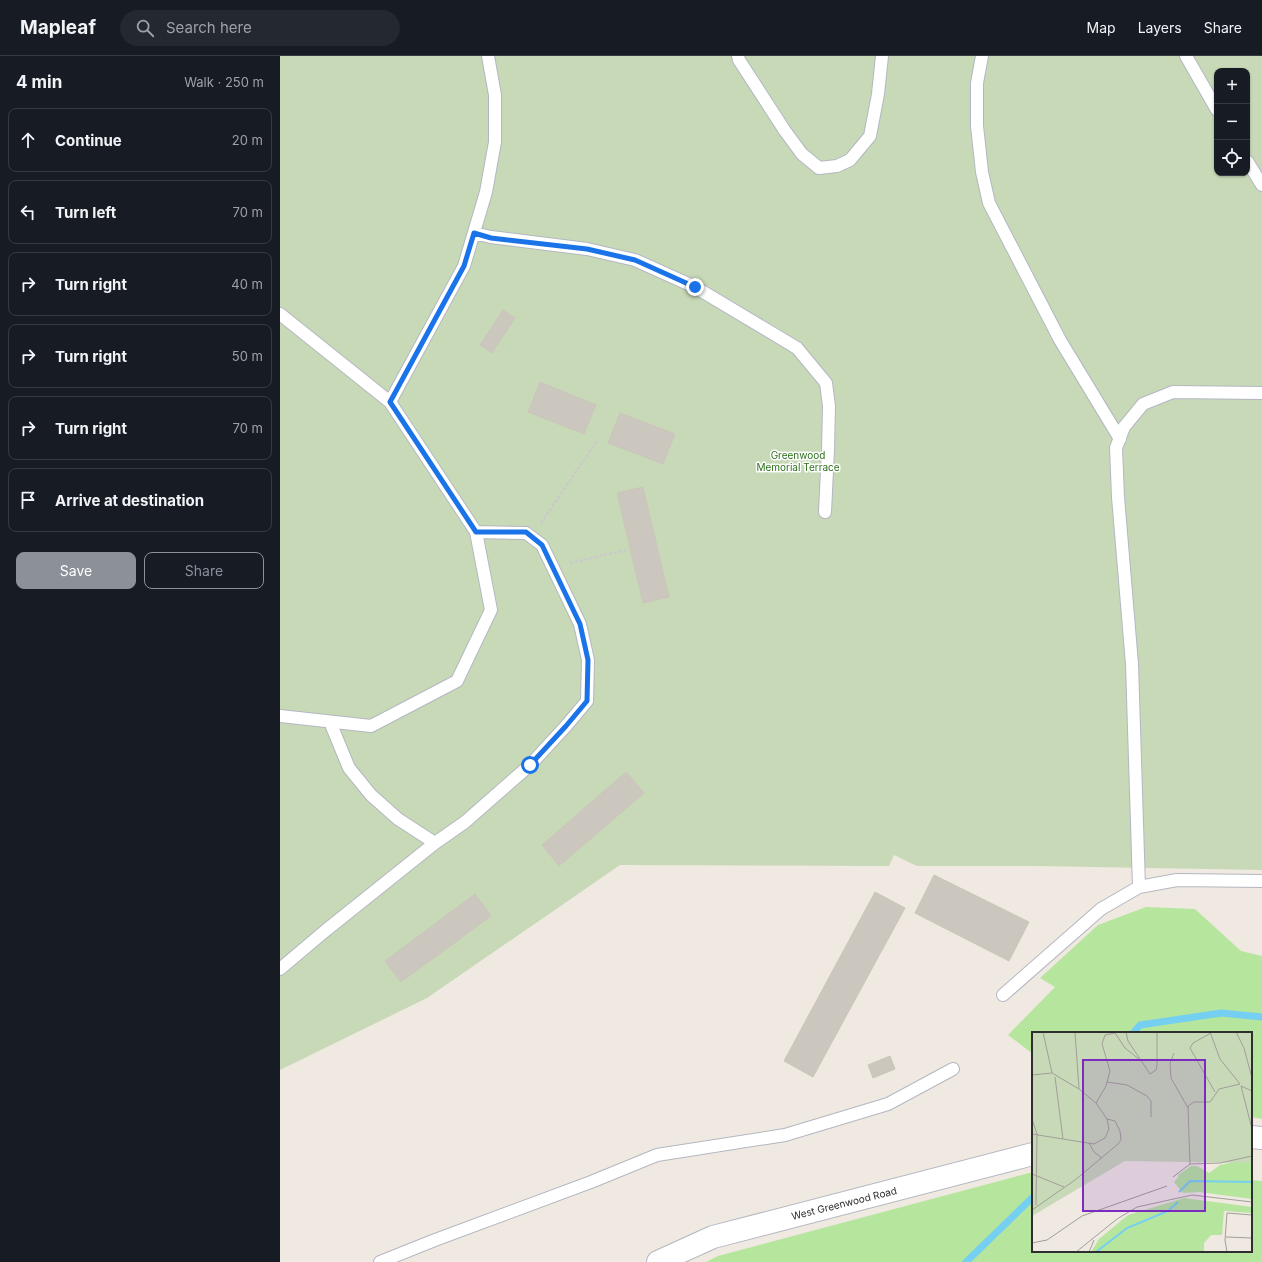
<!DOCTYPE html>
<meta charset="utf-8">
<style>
body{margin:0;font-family:Inter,sans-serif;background:#242831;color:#f1f3f6}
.controls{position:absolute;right:12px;top:12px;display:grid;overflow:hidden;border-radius:8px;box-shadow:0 1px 3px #0004}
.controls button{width:36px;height:36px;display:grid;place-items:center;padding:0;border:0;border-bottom:1px solid #363941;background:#171b24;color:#f1f3f6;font:20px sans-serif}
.stop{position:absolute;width:12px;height:12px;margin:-9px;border:3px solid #1a73e8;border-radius:50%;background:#fff}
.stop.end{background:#1a73e8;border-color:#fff;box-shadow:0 1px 4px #0008}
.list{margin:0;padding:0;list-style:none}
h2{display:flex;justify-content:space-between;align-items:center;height:52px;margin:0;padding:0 16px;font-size:17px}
h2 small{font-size:13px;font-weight:400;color:#9ea1a6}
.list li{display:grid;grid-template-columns:26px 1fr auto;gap:12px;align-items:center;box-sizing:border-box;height:64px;margin:0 8px 8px;padding:0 8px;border:1px solid #363941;border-radius:8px}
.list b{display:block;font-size:15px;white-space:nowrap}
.list em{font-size:13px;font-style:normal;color:#9ea1a6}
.actions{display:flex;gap:8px;padding:12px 16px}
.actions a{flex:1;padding:9px 0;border:1px solid #8c9099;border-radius:8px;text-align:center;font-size:14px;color:#8c9099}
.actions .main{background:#8c9099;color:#fff}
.icon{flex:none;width:22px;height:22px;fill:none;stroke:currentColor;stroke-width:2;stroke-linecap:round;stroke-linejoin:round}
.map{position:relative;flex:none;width:982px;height:1206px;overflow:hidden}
header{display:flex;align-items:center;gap:24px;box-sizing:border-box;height:56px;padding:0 20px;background:#171b24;border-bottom:1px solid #363941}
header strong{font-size:19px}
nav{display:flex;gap:22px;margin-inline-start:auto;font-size:14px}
.search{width:280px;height:36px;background:#242831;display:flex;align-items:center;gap:10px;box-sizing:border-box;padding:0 14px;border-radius:22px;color:#9ea1a6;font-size:15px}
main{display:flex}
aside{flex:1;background:#171b24}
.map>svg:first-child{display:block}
.green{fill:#b6e59e}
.cemetery{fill:#c8d9b8;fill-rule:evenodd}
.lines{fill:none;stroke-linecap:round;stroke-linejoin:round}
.stream{stroke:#75cff0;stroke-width:7}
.building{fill:#cbc7bf;stroke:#cbc5ba}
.service-casing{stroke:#b4b7c1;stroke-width:14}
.tertiary-casing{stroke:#b4b7c1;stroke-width:24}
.path{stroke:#c9c9c9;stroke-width:2.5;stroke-dasharray:3 2;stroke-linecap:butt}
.service{stroke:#fff;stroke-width:12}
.tertiary{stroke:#fff;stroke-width:22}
.route{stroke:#1a73e8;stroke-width:5}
.labels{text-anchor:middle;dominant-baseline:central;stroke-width:3;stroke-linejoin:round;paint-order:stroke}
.park-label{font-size:10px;fill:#2c6e1b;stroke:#fff}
.street-label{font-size:10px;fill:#2e2e2e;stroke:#fff}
.inset-river{fill:none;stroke:#75cff0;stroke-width:2}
.inset-road{fill:none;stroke:#a29e99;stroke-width:1}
.view{fill:#7b2cbf;fill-opacity:0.15;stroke:#7b2cbf;stroke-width:2}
.inset-edge{fill:none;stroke:#2e2e2e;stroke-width:2}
</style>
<header>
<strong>Mapleaf</strong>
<div class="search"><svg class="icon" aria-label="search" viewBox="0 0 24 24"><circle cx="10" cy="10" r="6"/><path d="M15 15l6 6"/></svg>Search here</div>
<nav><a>Map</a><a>Layers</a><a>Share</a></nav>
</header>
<main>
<aside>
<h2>4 min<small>Walk · 250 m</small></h2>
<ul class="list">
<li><svg class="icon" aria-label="ahead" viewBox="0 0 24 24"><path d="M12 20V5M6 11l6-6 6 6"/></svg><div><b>Continue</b></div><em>20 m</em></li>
<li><svg class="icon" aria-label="left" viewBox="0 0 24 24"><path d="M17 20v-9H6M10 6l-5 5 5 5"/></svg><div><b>Turn left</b></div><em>70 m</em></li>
<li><svg class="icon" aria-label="right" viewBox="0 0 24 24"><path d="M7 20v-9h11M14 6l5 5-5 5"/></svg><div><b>Turn right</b></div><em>40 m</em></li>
<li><svg class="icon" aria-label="right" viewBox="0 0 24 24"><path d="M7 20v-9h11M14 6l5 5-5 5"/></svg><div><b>Turn right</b></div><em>50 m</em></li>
<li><svg class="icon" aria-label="right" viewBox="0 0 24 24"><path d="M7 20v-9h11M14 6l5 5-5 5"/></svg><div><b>Turn right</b></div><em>70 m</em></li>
<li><svg class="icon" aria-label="arrive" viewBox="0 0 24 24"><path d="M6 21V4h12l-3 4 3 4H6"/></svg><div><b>Arrive at destination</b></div></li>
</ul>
<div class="actions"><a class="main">Save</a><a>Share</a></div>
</aside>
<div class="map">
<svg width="982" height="1206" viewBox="0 0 982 1206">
<rect width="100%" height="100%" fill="#efe9e1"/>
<path class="green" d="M866,851L915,853L961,895L982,900V1063L971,1061V977H753V998L728,979L775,931L760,922L818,869Z
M753,1116V1195H971V1124L982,1125V1206H426L438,1200Z"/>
<path class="cemetery" d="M0,0H982V814L758,810H637L614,799L609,810L340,809L147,942L0,1014ZM937,15H967V117H937Z"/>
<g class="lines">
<path class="stream" d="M853,977L860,969L941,957L982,961
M686,1206L753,1141"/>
</g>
<path class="building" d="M223,254L235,262L212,297L200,289Z
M260,326L316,349L304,378L248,356Z
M340,357L395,378L383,408L328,387Z
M363,431L389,541L363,547L337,437Z
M346,716L364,737L279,810L262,789Z
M654,819L749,866L729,905L635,857Z
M595,836L625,852L533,1021L504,1005Z
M195,838L211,860L121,926L105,905Z
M610,1000L615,1013L593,1022L588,1009Z"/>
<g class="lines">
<g class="service-casing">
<path id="service" d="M458,0L459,4L505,75L522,98L539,112L557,110L570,104L590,80L598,38L602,0
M702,0L697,27V70L702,116L709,147L780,284L840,383
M906,0L937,54
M967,105L982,129
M194,177L211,181L307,193L355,204L415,231L517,292L546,327L549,350L548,394L545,456
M0,258L110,346L196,476L211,554L177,625L91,670L0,660
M110,346L184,210L206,136L215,86V39L208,0
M50,666L69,712L91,739L118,763L155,787
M859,831L852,608L838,441L836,392L844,371L863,348L893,336L982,337
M0,913L45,875L155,787L185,766L250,709L286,670L307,645L308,604L300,568L262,489L246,477L196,476
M723,939L821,853L859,831L897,824L982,825
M100,1206L155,1184L311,1126L377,1099L505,1079L608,1048L673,1013"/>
</g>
<g class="tertiary-casing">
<path id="tertiary" d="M971,1081L982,1082
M378,1206L433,1181L753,1098"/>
</g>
<path class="path" d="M261,467L317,385
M290,507L346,494"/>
<use href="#service" class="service"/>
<use href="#tertiary" class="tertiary"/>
</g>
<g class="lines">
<path class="route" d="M250,709L286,670L307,645L308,604L300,568L262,489L246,476H196L110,346L184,210L194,177L211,182L307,193L355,204L415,231"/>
</g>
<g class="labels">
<g class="park-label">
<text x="518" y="399">Greenwood<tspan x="518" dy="12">Memorial Terrace</tspan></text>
</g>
<g class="street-label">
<text transform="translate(564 1147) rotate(-14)">West Greenwood Road</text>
</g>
</g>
<g transform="translate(752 976)">
<rect width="220" height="220" fill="#efe9e1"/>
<path d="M220,126V167L167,160L151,161L142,150L147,144L146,143L159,134H165L177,141L188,133ZM152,166L220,175V181L192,179L190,203H179L172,211V220H59L67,207L96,183Z" fill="#b6e59e"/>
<path d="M0,0H220V131L93,129L0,184Z" fill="#c8d9b8"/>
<path class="inset-river" d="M147,160L158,149L220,150M64,220L95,196L136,179L146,170"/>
<path class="inset-road" d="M11,0L20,41L47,57M94,0L96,9L118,42L124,38L125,33V0M178,0L188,27L208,52M204,0L212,16L220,46M179,1L161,11L158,16L183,60M142,21L138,31L139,46L156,76M0,43L20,41M23,45L31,107M75,50L95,53L115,64L119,69V85M220,59L209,54L220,97M64,71L74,54L78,39L70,12L73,3L83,1L93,16L108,28M0,87L5,102L4,173M0,102L62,112L73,106L77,97L75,87L64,71L47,57L43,0M57,111L62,120L70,126M158,132L156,74L162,70H178L187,57L208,52M0,142L32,155M141,145L158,132L188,131L220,124M0,178L43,148L86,112L89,108L88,99L83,89L75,87M194,205L220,206M0,211L15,208L50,184L135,154M44,220L85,187L105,175L160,163L220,170M57,220L62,208M195,220L193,208L195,181L220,183"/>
<path class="view" d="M51,28H173V179H51Z"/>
<rect width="220" height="220" class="inset-edge"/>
</g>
</svg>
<div class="controls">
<button>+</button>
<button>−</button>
<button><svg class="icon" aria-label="locate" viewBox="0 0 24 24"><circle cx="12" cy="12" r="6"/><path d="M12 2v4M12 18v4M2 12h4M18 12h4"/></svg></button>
</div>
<div class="stop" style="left:250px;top:709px"></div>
<div class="stop end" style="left:415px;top:231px"></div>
</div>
</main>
